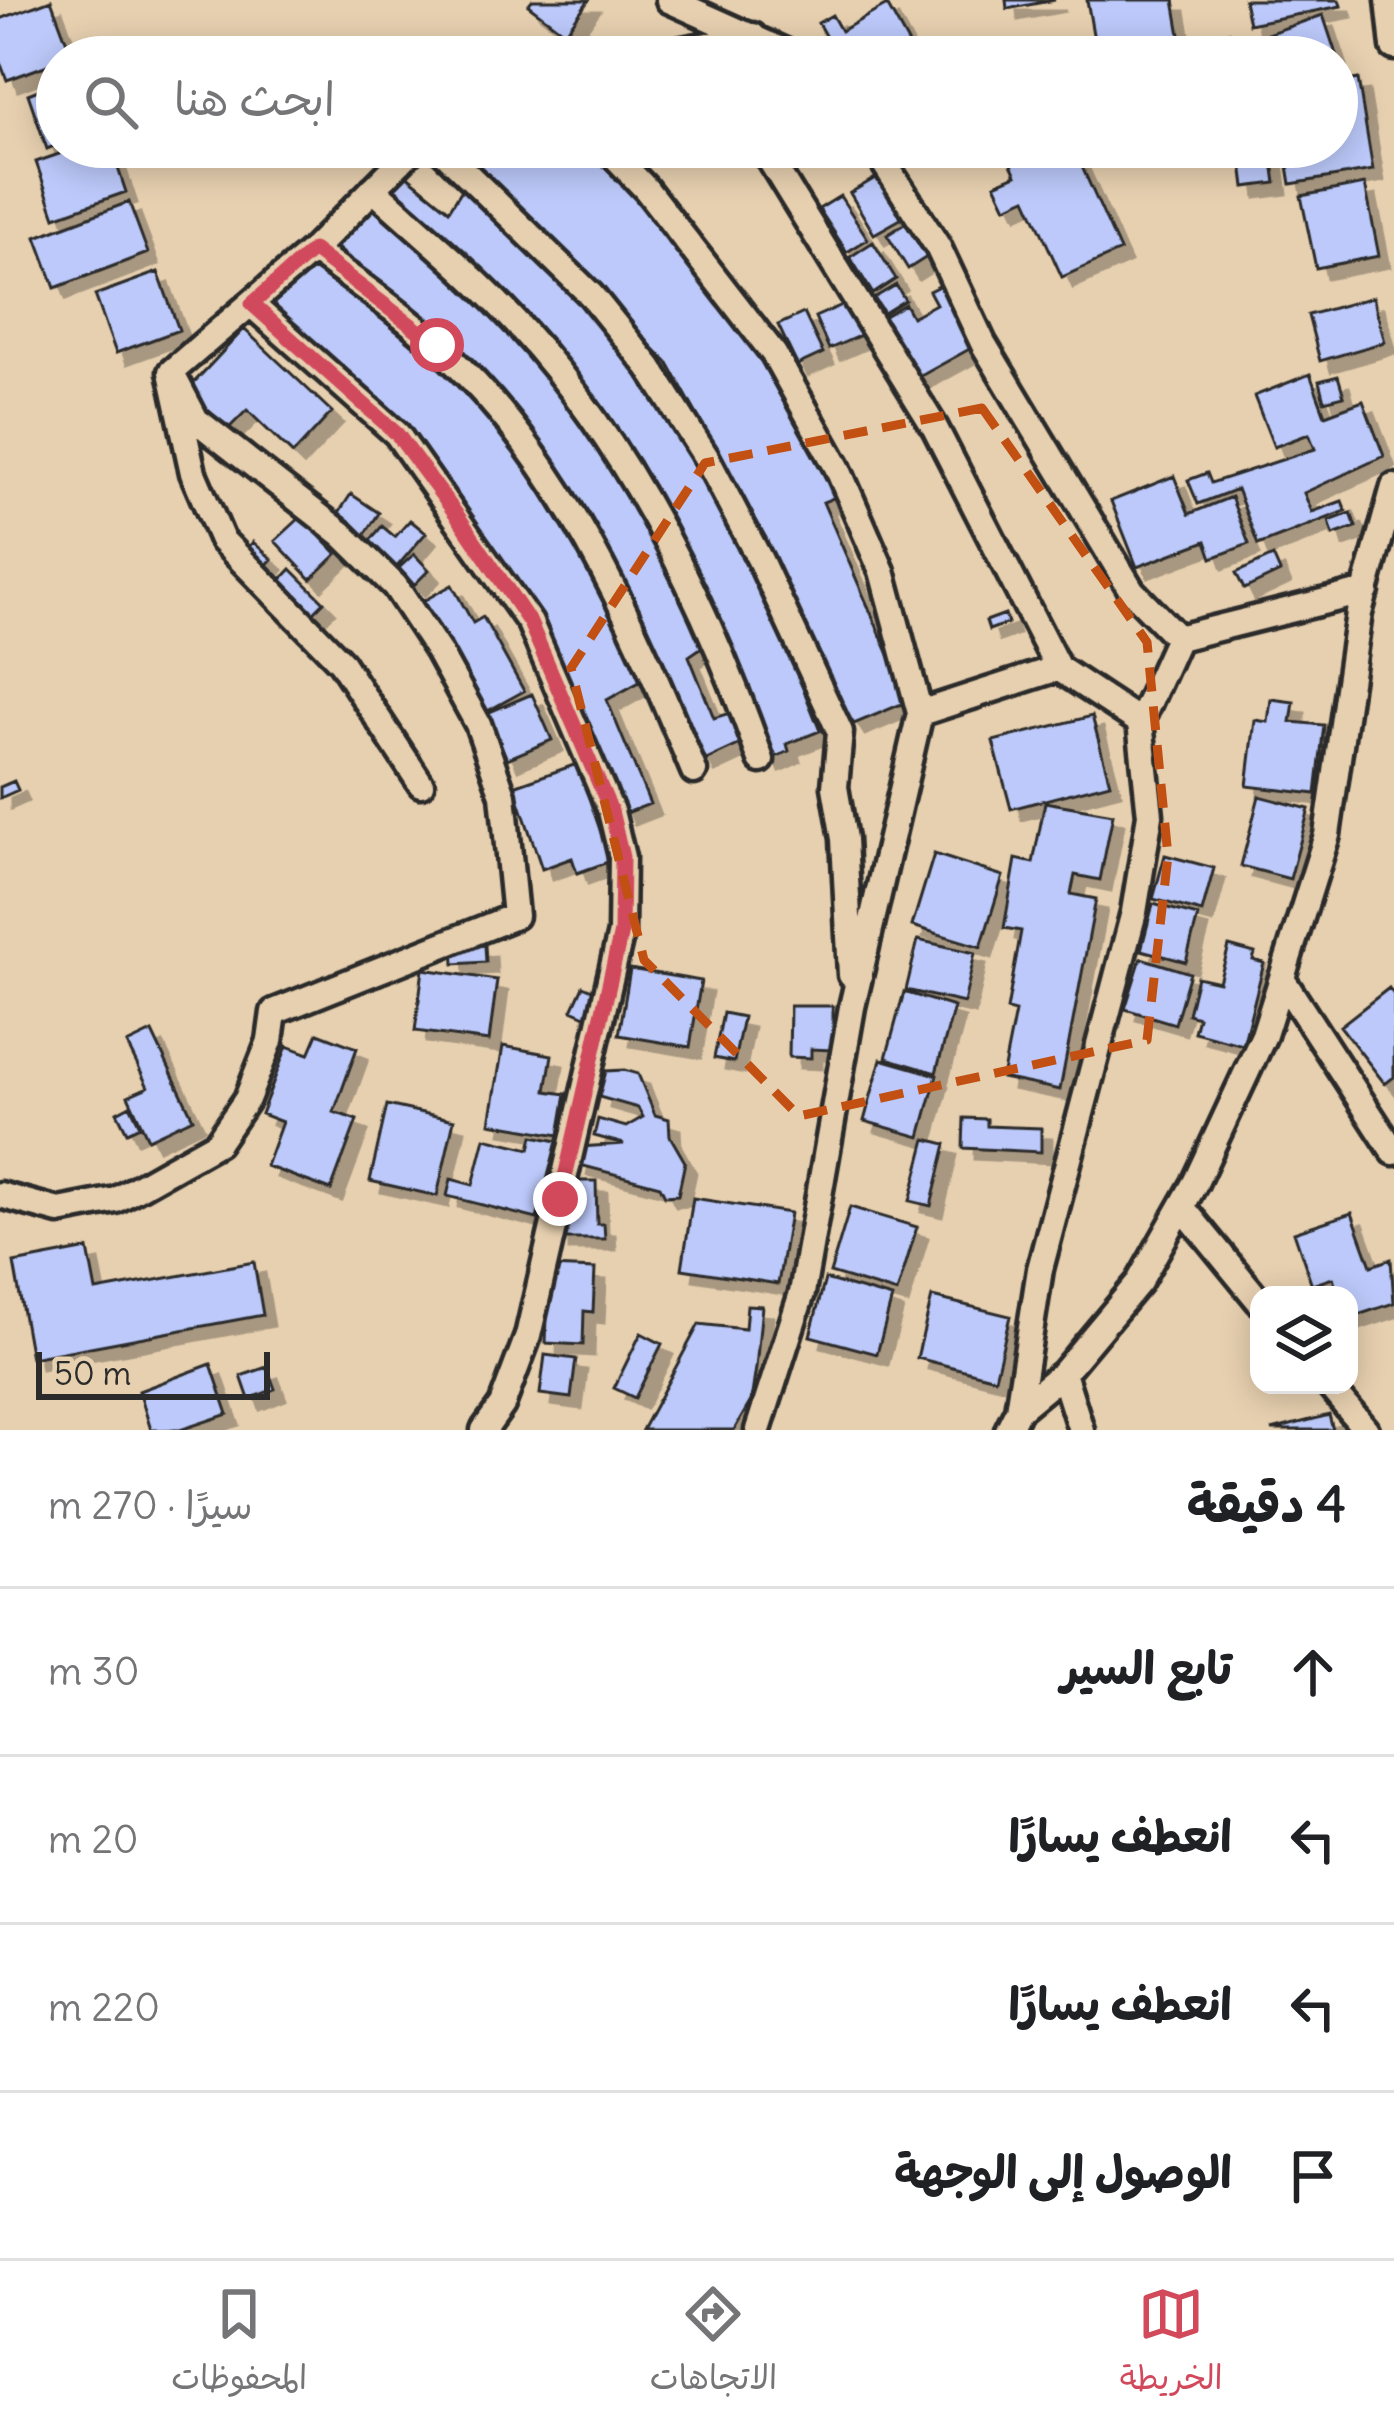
<!DOCTYPE html>
<html lang="ar">
<meta charset="utf-8">
<style>
body{margin:0;font-family:Delius,"Playpen Sans Arabic",sans-serif;background:#f6f6f6;color:#202124;direction:rtl}
.controls{position:absolute;right:36px;bottom:36px;display:grid;overflow:hidden;border-radius:24px;box-shadow:0 6px 30px #0003}
.controls button{width:108px;height:108px;display:grid;place-items:center;padding:0;border:0;border-bottom:3px solid #e0e0e0;background:#fff;color:#202124;font:60px sans-serif}
.scale{position:absolute;left:36px;bottom:30px;width:234px;box-sizing:border-box;padding-left:12px;border:6px solid #2b2b2b;border-top:0;font-size:33px;line-height:42px;white-space:nowrap;color:#2b2b2b;-webkit-text-stroke:9px #e7d0b0;paint-order:stroke}
.stop{position:absolute;width:36px;height:36px;margin:-27px;border:9px solid #d1495b;border-radius:50%;background:#fff}
.stop.end{background:#d1495b;border-color:#fff;box-shadow:0 3px 12px #0008}
.list{margin:0;padding:0;list-style:none}
h2{display:flex;justify-content:space-between;align-items:center;height:156px;margin:0;padding:0 48px;font-size:51px}
h2 small{font-size:39px;font-weight:400;color:#757577}
.list li{display:grid;grid-template-columns:78px 1fr auto;gap:36px;align-items:center;box-sizing:border-box;height:168px;padding:0 48px;border-top:3px solid #e0e0e0}
.list b{display:block;font-size:45px;white-space:nowrap}
.list em{font-size:39px;font-style:normal;color:#757577}
.icon{flex:none;width:66px;height:66px;fill:none;stroke:currentColor;stroke-width:2;stroke-linecap:round;stroke-linejoin:round}
.map{position:relative;flex:none;width:1394px;height:1430px;overflow:hidden;direction:ltr}
.search{position:absolute;background:#fff;box-shadow:0 6px 30px #0003;left:36px;right:36px;top:36px;height:132px;display:flex;align-items:center;gap:30px;box-sizing:border-box;padding:0 42px;border-radius:66px;color:#757577;font-size:45px}
.sheet{height:828px;background:#fff}
nav{display:flex;justify-content:space-around;align-items:center;box-sizing:border-box;height:168px;border-top:3px solid #e0e0e0;background:#fff;font-size:33px;color:#757577}
nav a{display:grid;justify-items:center;gap:6px}
nav .on{color:#d1495b}
.map>svg:first-child{display:block}
.building{fill:#bcc9fa;stroke:#2b2b2b;stroke-width:3;filter:url(#shadow)}
.lines{fill:none;stroke-linecap:round;stroke-linejoin:round}
.street-casing{stroke:#2b2b2b;stroke-width:33}
.street{stroke:#e7d0b0;stroke-width:24}
.route{stroke:#d1495b;stroke-width:15}
.marked{fill:none;stroke:#c25012;stroke-width:9;stroke-dasharray:24 15;stroke-linejoin:round}
</style>
<div class="map">
<svg width="1394" height="1430" viewBox="0 0 1394 1430">
<defs>
<filter id="shadow"><feDropShadow dx="11" dy="11" stdDeviation="0" flood-color="#0004"/></filter>
</defs>
<rect width="100%" height="100%" fill="#e7d0b0"/>
<filter id="ink" filterUnits="userSpaceOnUse"><feTurbulence type="fractalNoise" baseFrequency=".00833" numOctaves="2"/><feDisplacementMap in="SourceGraphic" scale="24" xChannelSelector="R" yChannelSelector="G"/><feConvolveMatrix kernelMatrix="1 2 1 2 8 2 1 2 1" color-interpolation-filters="sRGB"/></filter>
<g filter="url(#ink)">
<path class="building" d="M51,0L72,56L7,80L0,62V19Z
M532,0H589L565,33L528,5Z
M1006,0H1055L1007,9Z
M1087,0H1174L1181,41L1229,32L1234,57H1097Z
M1244,0H1339L1341,6L1249,24Z
M887,5L916,57H837L818,23L832,15L841,31Z
M1323,15L1336,54L1246,57L1241,43Z
M1358,79L1373,170L1291,184L1285,147H1337V83Z
M54,84L57,145L47,149L28,94Z
M79,147H111L126,192L55,217L36,162Z
M451,147H526L536,156L544,147H591L661,218L657,223L751,343L836,497L823,502L909,701L854,724L817,668L766,538L668,363Z
M774,147H803L783,160Z
M1003,147H1073L1120,251L1062,277L1026,198L1006,207L995,184L1016,175Z
M1240,147H1271L1276,183L1245,187Z
M400,170L449,210L463,188L537,255L638,370L681,433L767,598L820,731L787,744L789,751L769,760L698,580L639,461L561,357L386,190Z
M882,174L906,216L874,234L850,193Z
M1365,184L1379,256L1316,268L1301,196Z
M840,196L868,239L847,252L819,209Z
M374,200L521,342L582,416L625,483L705,645L689,656L714,718L736,711L747,741L704,761L590,518L513,408L332,243Z
M129,202L148,253L55,288L36,237Z
M909,221L930,255L908,269L887,235Z
M873,242L896,279L873,294L850,257Z
M315,264L446,372L505,433L599,588L643,680L607,700L650,804L624,814L549,631L407,431L270,305Z
M158,272L179,330L116,353L95,295Z
M896,285L905,300L884,313L874,298Z
M941,285L975,346L917,378L883,317L905,304L912,317L936,304L929,291Z
M1373,297L1385,342L1320,361L1308,315Z
M847,303L861,335L829,349L815,317Z
M804,313L823,353L797,365L778,325Z
M244,329L332,412L293,454L247,410L228,429L187,390Z
M1310,374L1325,415L1363,401L1384,456L1304,493L1312,512L1342,501L1346,511L1258,545L1237,489L1198,504L1188,480L1207,473L1211,483L1315,449L1309,434L1274,447L1254,396Z
M1338,376L1344,396L1324,401L1319,381Z
M1174,476L1189,514L1231,497L1249,544L1212,558L1206,541L1137,567L1111,501Z
M351,494L379,513L364,536L336,517Z
M1351,513L1356,527L1333,535L1329,521Z
M301,517L337,554L311,579L275,541Z
M410,520L426,533L395,569L367,544L382,526L395,537Z
M253,542L272,559L260,572L241,556Z
M414,554L429,570L414,585L399,568Z
M1273,556L1280,572L1244,589L1236,573Z
M291,569L324,602L306,620L274,587Z
M452,585L473,623L483,617L524,691L484,713L423,601Z
M1005,614L1008,623L989,630L986,621Z
M532,694L552,740L507,759L487,713Z
M1271,699L1294,702L1291,722L1324,725L1316,794L1247,786L1255,720L1268,722Z
M1092,716L1110,783L1011,809L993,741Z
M577,764L611,861L577,873L572,858L542,869L514,786Z
M14,781L18,790L0,798V787Z
M1259,796L1309,809L1290,879L1241,866Z
M1045,802L1113,814L1100,880L1075,875L1071,894L1096,899L1060,1090L1002,1078L1015,1012L1007,1010L1021,931L1004,928L1016,859L1033,863Z
M934,854L1003,876L981,947L912,926Z
M1165,855L1214,868L1202,912L1153,899Z
M1153,904L1198,916L1186,962L1141,950Z
M918,940L975,953L964,1003L906,990Z
M485,945L486,962L454,964L453,947Z
M1229,946L1255,953L1253,960L1264,963L1243,1045L1194,1032L1198,1017L1188,1014L1197,977L1219,982Z
M1141,958L1190,973L1175,1024L1125,1009Z
M423,969L497,980L489,1041L415,1031Z
M630,969L701,981L690,1047L619,1035Z
M583,986L599,993L588,1017L572,1010Z
M1389,988L1394,995V1077L1385,1084L1340,1026Z
M904,992L954,1007L936,1073L886,1058Z
M790,1006H833V1050L811,1049V1058L789,1057Z
M723,1013L743,1017L734,1062L714,1058Z
M152,1032L193,1118L148,1139L128,1096L148,1087L127,1044Z
M318,1033L357,1048L334,1112L357,1120L331,1190L266,1166L282,1122L261,1114L287,1046L309,1054Z
M503,1046L552,1055L546,1091L566,1094L559,1135L490,1123Z
M881,1059L937,1075L920,1137L864,1121Z
M624,1070L638,1074L655,1115L669,1119L670,1136L685,1162L678,1195L665,1196L660,1186L576,1164L580,1147L624,1144L594,1136L598,1119L626,1127L643,1117L638,1108L599,1097L606,1071Z
M130,1105L140,1126L127,1132L117,1112Z
M387,1105L454,1120L437,1196L370,1181Z
M964,1118L987,1119V1126L1041,1128V1152L963,1148Z
M533,1136L557,1141L537,1219L447,1196L451,1179L473,1185L485,1138L530,1149Z
M926,1139L946,1144L931,1206L910,1201Z
M574,1181H596L597,1224H604L605,1239H558V1216L574,1215Z
M693,1198L790,1213L778,1284L682,1269Z
M850,1207L917,1227L897,1293L830,1273Z
M1352,1213L1371,1266L1391,1259L1394,1303L1349,1318V1295H1338L1333,1278L1312,1285L1294,1232Z
M88,1249L96,1291L254,1262L263,1315L31,1358L14,1263Z
M549,1267L595,1269L593,1312L584,1311L583,1345L546,1343Z
M825,1279L892,1298L877,1354L810,1336Z
M932,1297L1010,1316L995,1378L917,1358Z
M747,1305L762,1306L756,1368L751,1401L734,1430H642L699,1324L745,1329Z
M641,1333L662,1344L635,1398L614,1388Z
M545,1355L576,1359L571,1398L540,1394Z
M211,1364L228,1414L180,1430H151L139,1391Z
M267,1367L275,1389L249,1399L241,1376Z
M1329,1415L1333,1430H1272Z"/>
<g class="lines">
<g class="street-casing">
<path id="street" d="M669,0L796,57
M1389,0L1394,47
M648,57L753,36
M439,147L591,295L649,367L706,457L760,560L840,732L835,787L844,839L851,975
M606,147L646,189L774,354L837,467L882,571L920,713L852,1007L802,1293L758,1430
M762,147L935,428L1058,668L1140,722L1150,815L1134,912L1040,1269L1018,1410
M874,147L938,247L983,343L1132,591L1178,638
M373,189C423,234 476,278 521,328C632,450 707,605 761,760
M313,250C354,281 398,310 436,345C562,457 631,618 694,771
M252,305L397,434L530,623L611,811L622,857L621,932L528,1336L502,1405L484,1430
M171,372L313,250L415,147
M1178,638L1366,591
M920,713L1058,668
M1140,722L1178,638
M1282,979L1394,1152
M0,1195L59,1211L116,1200L217,1143L247,1099L270,1041L274,1012L515,916L503,795L478,724L438,651L395,586L342,534L196,420L171,372L193,473L222,540L341,662L421,784
M1182,1207L1259,1301
M1063,1373L1081,1430
M1329,1385L1366,1430
M1008,1430L1018,1410L1063,1373L1139,1282L1195,1183L1264,1035L1327,835L1359,613L1394,487"/>
</g>
<use href="#street" class="street"/>
</g>
</g>
<g class="lines" filter="url(#ink)">
<path class="route" d="M437,345L313,250L252,304L397,434L459,518L530,623L611,811L622,857L621,932L560,1199"/>
</g>
<path class="marked" d="M982,408L1147,642L1168,856L1147,1040L799,1116L644,960L571,668L705,463Z"/>
</svg>
<div class="controls">
<button><svg class="icon" aria-label="layers" viewBox="0 0 24 24"><path d="M12 4l9 5-9 5-9-5zM3 14l9 5 9-5"/></svg></button>
</div>
<div class="scale">50 m</div>
<div class="stop" style="left:437px;top:345px"></div>
<div class="stop end" style="left:560px;top:1199px"></div>
<div class="search"><svg class="icon" aria-label="search" viewBox="0 0 24 24"><circle cx="10" cy="10" r="6"/><path d="M15 15l6 6"/></svg>ابحث هنا</div>
</div>
<section class="sheet">
<h2>4 دقيقة<small>سيرًا · 270 m</small></h2>
<ul class="list">
<li><svg class="icon" aria-label="ahead" viewBox="0 0 24 24"><path d="M12 20V5M6 11l6-6 6 6"/></svg><div><b>تابع السير</b></div><em>30 m</em></li>
<li><svg class="icon" aria-label="left" viewBox="0 0 24 24"><path d="M17 20v-9H6M10 6l-5 5 5 5"/></svg><div><b>انعطف يسارًا</b></div><em>20 m</em></li>
<li><svg class="icon" aria-label="left" viewBox="0 0 24 24"><path d="M17 20v-9H6M10 6l-5 5 5 5"/></svg><div><b>انعطف يسارًا</b></div><em>220 m</em></li>
<li><svg class="icon" aria-label="arrive" viewBox="0 0 24 24"><path d="M6 21V4h12l-3 4 3 4H6"/></svg><div><b>الوصول إلى الوجهة</b></div></li>
</ul>
</section>
<nav>
<a class="on"><svg class="icon" aria-label="map" viewBox="0 0 24 24"><path d="M3 6l6-2 6 2 6-2v14l-6 2-6-2-6 2zM9 4v14M15 6v14"/></svg>الخريطة</a>
<a><svg class="icon" aria-label="directions" viewBox="0 0 24 24"><path d="M12 3l9 9-9 9-9-9zM9 14v-3h6M13 9l2 2-2 2"/></svg>الاتجاهات</a>
<a><svg class="icon" aria-label="saved" viewBox="0 0 24 24"><path d="M7 4h10v16l-5-4-5 4z"/></svg>المحفوظات</a>
</nav>
